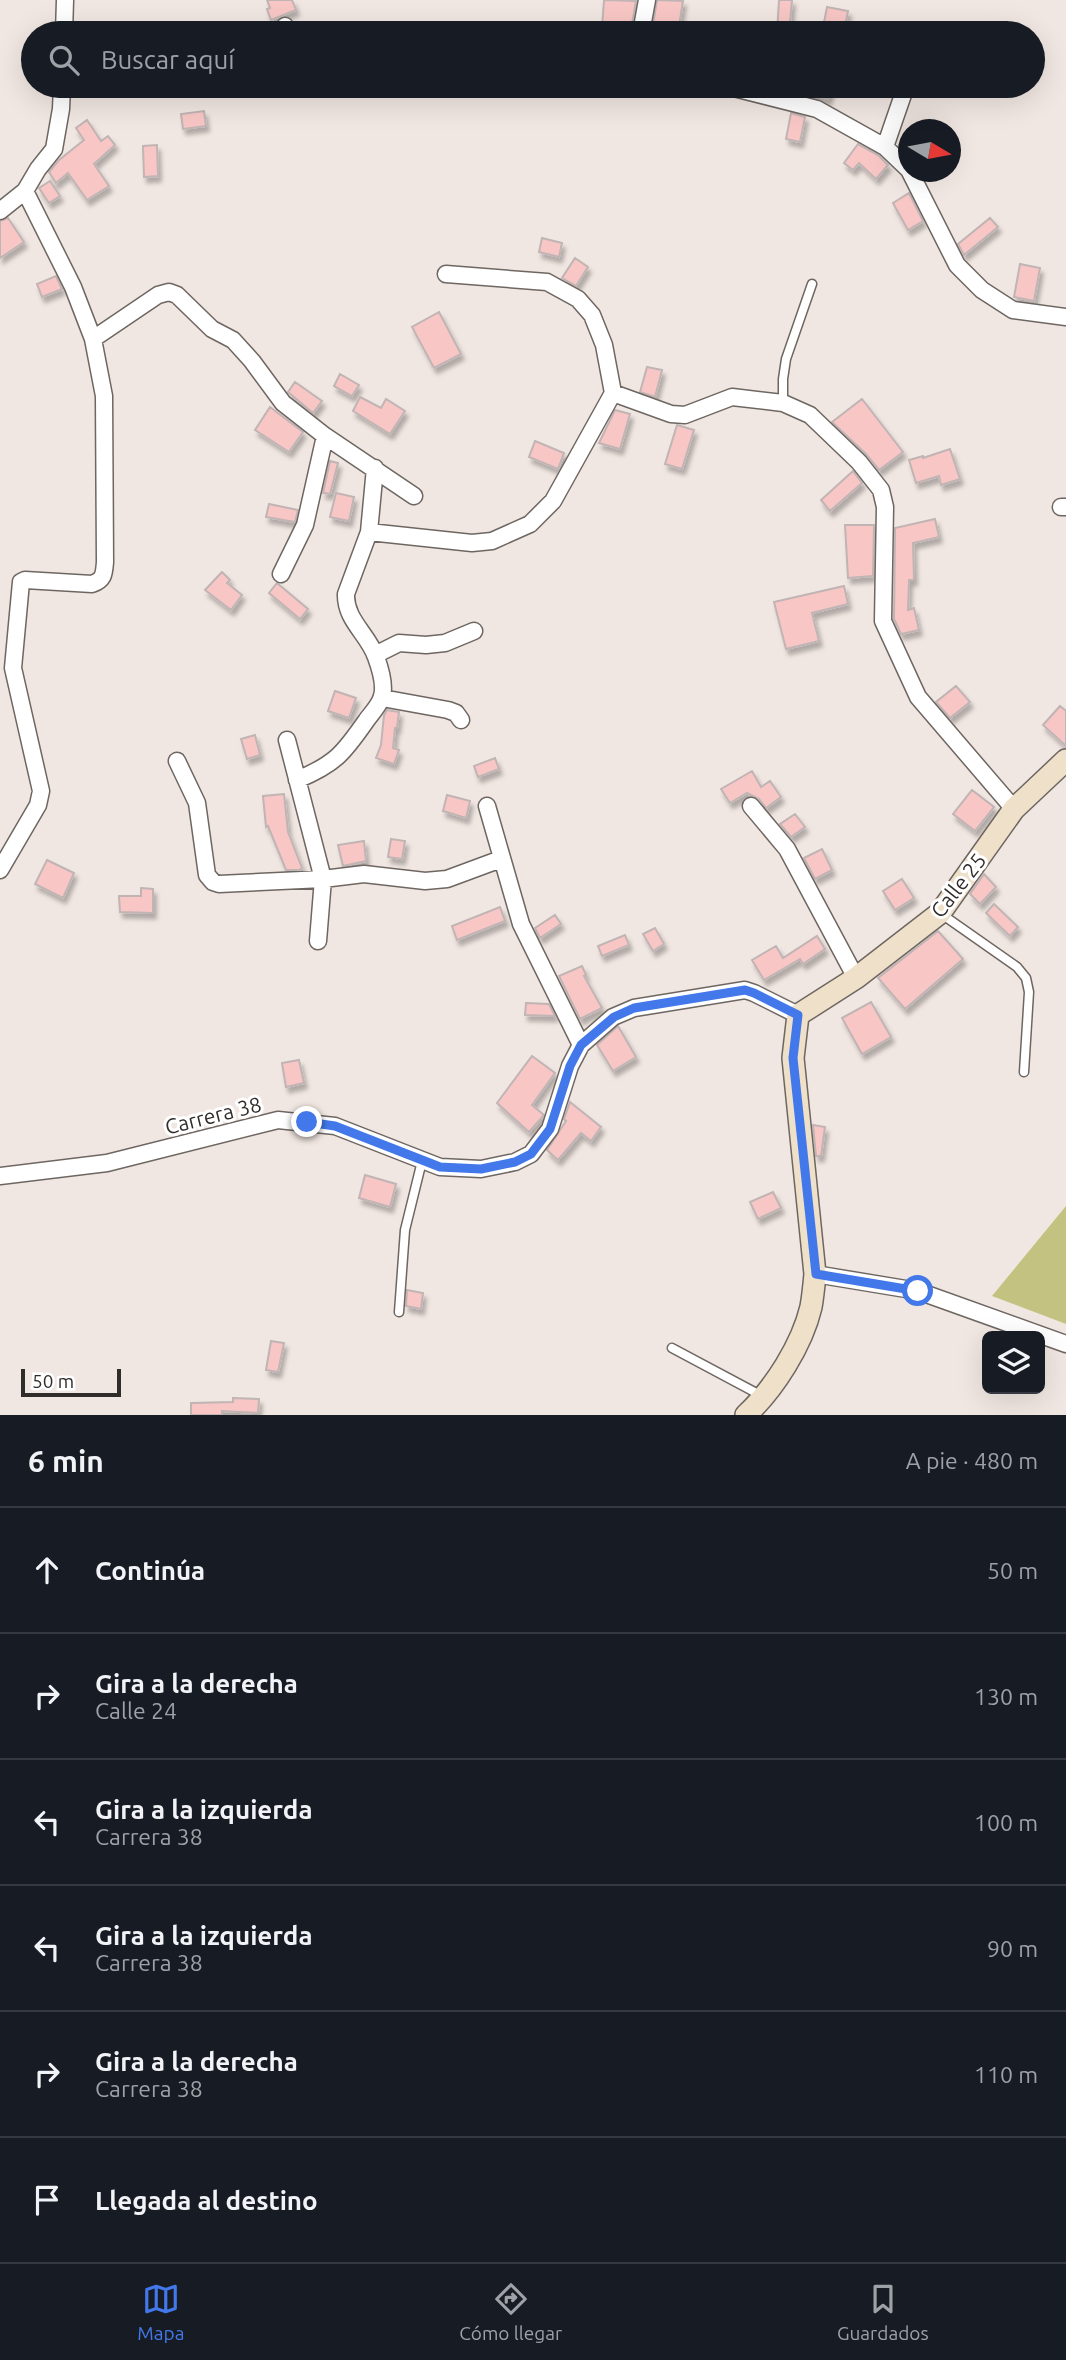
<!DOCTYPE html>
<html lang="es">
<meta charset="utf-8">
<style>
body{margin:0;font-family:Ubuntu,sans-serif;background:#242831;color:#f1f3f6}
.controls{position:absolute;right:21px;bottom:21px;display:grid;overflow:hidden;border-radius:10px;box-shadow:0 7px 28px #0002}
.controls button{width:63px;height:63px;display:grid;place-items:center;padding:0;border:0;border-bottom:2px solid #363941;background:#171b24;color:#f1f3f6;font:35px sans-serif}
.compass{position:absolute;left:898px;top:119px;width:63px;height:63px;border-radius:50%;background:#171b24;box-shadow:0 7px 28px #0002;rotate:100deg}
.scale{position:absolute;left:21px;bottom:18px;width:100px;box-sizing:border-box;padding-left:7px;border:4px solid #302c2a;border-top:0;font-size:19px;line-height:24px;white-space:nowrap;color:#302c2a;-webkit-text-stroke:5px #fff;paint-order:stroke}
.stop{position:absolute;width:21px;height:21px;margin:-16px;border:5px solid #4278e9;border-radius:50%;background:#fff}
.stop.end{background:#4278e9;border-color:#fff;box-shadow:0 2px 7px #0008}
.list{margin:0;padding:0;list-style:none}
h2{display:flex;justify-content:space-between;align-items:center;height:91px;margin:0;padding:0 28px;font-size:30px}
h2 small{font-size:23px;font-weight:400;color:#9ea1a6}
.list li{display:grid;grid-template-columns:46px 1fr auto;gap:21px;align-items:center;box-sizing:border-box;height:126px;padding:0 28px;border-top:2px solid #363941}
.list b{display:block;font-size:26px;white-space:nowrap}
.list p{margin:0;font-size:23px;white-space:nowrap;color:#9ea1a6}
.list em{font-size:23px;font-style:normal;color:#9ea1a6}
.icon{flex:none;width:38px;height:38px;fill:none;stroke:currentColor;stroke-width:2;stroke-linecap:round;stroke-linejoin:round}
.map{position:relative;flex:none;width:1066px;height:1415px;overflow:hidden}
.search{position:absolute;background:#171b24;box-shadow:0 7px 28px #0002;left:21px;right:21px;top:21px;height:77px;display:flex;align-items:center;gap:18px;box-sizing:border-box;padding:0 24px;border-radius:38px;color:#9ea1a6;font-size:26px}
.sheet{height:847px;background:#171b24}
nav{display:flex;justify-content:space-around;align-items:center;box-sizing:border-box;height:98px;border-top:2px solid #363941;background:#171b24;font-size:19px;color:#9ea1a6}
nav a{display:grid;justify-items:center;gap:4px}
nav .on{color:#4278e9}
.map>svg:first-child{display:block}
.grass{fill:#c3c280}
.building{fill:#f8c7c5;stroke:#c0b4b4;stroke-width:2;filter:url(#shadow)}
.lines{fill:none;stroke-linecap:round;stroke-linejoin:round}
.lane-casing{stroke:#6e6661;stroke-width:11}
.street-casing{stroke:#6e6661;stroke-width:19}
.secondary-casing{stroke:#6e6661;stroke-width:24}
.lane{stroke:#fff;stroke-width:8}
.street{stroke:#fff;stroke-width:16}
.secondary{stroke:#efe1c9;stroke-width:21}
.route{stroke:#4278e9;stroke-width:9}
.labels{text-anchor:middle;dominant-baseline:central;stroke-width:6;stroke-linejoin:round;paint-order:stroke}
.street-label{font-size:21px;fill:#302c2a;stroke:#fff}
</style>
<div class="map">
<svg width="1066" height="1415" viewBox="0 0 1066 1415">
<defs>
<filter id="shadow"><feDropShadow dx="3" dy="5.5" stdDeviation="2" flood-color="#0004"/></filter>
</defs>
<rect width="100%" height="100%" fill="#f1e7e2"/>
<path class="grass" d="M1066,1206V1324L992,1296Z"/>
<path class="building" d="M267,0H292L296,10L271,20L267,9L270,8Z
M604,0L636,1L631,30L602,28Z
M657,0L683,1L680,20H683L682,33L652,31Z
M779,0H792L789,33H777Z
M827,7L848,11L846,21L862,23L861,33H822Z
M792,86H832L828,99L792,89Z
M204,111L206,126L183,129L181,114Z
M791,113L805,117L800,142L786,139Z
M87,120L101,141L108,136L115,145L94,164L109,186L87,200L68,173L56,183L49,172L59,160L84,140L76,128Z
M858,144L878,155L888,165L876,179L859,163L853,170L844,163Z
M157,145L158,176L144,177L143,146Z
M50,181L60,196L49,203L39,188Z
M909,193L923,221L908,230L893,203Z
M8,218L24,242L0,258V221Z
M990,218L998,227L964,255L958,244Z
M542,238L562,243L559,257L539,252Z
M575,258L588,267L576,286L562,278Z
M1020,264L1040,268L1034,301L1014,297Z
M56,276L62,289L42,297L37,284Z
M439,312L461,354L434,368L412,327Z
M647,367L662,370L655,397L640,392Z
M340,374L359,385L352,396L334,386Z
M295,382L322,401L313,413L288,392Z
M360,397L381,408L386,399L405,411L390,434L353,411Z
M862,399L903,452L879,470L866,454L832,422Z
M270,407L303,432L289,452L255,430Z
M615,410L630,414L620,449L599,443Z
M677,425L694,430L682,469L665,464Z
M535,441L564,453L558,469L529,457Z
M950,449L960,479L941,485L939,476L916,483L909,460L923,456V458Z
M330,461L338,463L330,494L323,493Z
M853,471L862,483L830,511L821,500Z
M336,493L354,497L349,521L330,517Z
M269,504L298,510L295,522L266,517Z
M935,519L939,537L913,543L914,580H909L908,610L914,608L919,630L901,634L894,619L895,528Z
M845,525H874L873,576L848,578Z
M222,572L230,580L227,583L242,595L231,610L205,590Z
M277,583L308,609L300,619L269,593Z
M844,586L848,604L812,613L819,641L786,649L774,602Z
M956,686L970,702L950,718L936,702Z
M335,691L356,698L349,718L328,711Z
M1060,706L1066,711V746L1043,725Z
M387,710L399,712L397,728H395L393,748L399,750L394,764L376,758L381,745L384,715Z
M255,735L260,755L247,759L241,739Z
M495,758L499,769L478,777L474,766Z
M752,771L761,787L770,781L781,797L766,808L759,799L747,793L730,803L721,789Z
M972,790L994,807L975,831L953,814Z
M284,794L288,832L302,868L299,870H286L268,826L266,827L263,796Z
M447,795L470,801L466,818L443,811Z
M795,814L805,827L791,837L780,824Z
M391,839L405,841L402,859L388,857Z
M364,841L366,861L343,866L338,845Z
M822,849L832,870L815,879L804,858Z
M47,860L74,873L63,898L35,884Z
M984,874L996,887L980,904L970,894Z
M902,879L914,898L895,910L883,891Z
M141,888L153,889V913L120,912L119,896H141Z
M994,904L1018,927L1010,936L986,913Z
M500,907L505,921L457,940L452,926Z
M555,915L561,924L540,938L535,928Z
M655,928L664,944L653,951L643,934Z
M938,931L963,959L905,1009L878,978Z
M625,935L629,945L602,956L598,946Z
M817,936L825,949L803,964L800,959L764,980L752,960L776,946L783,958Z
M582,966L586,975L584,976L602,1008L580,1019L559,976Z
M871,1002L891,1037L862,1054L842,1018Z
M526,1003L549,1004L555,1016L525,1015Z
M618,1026L636,1057L613,1071L597,1045Z
M532,1056L555,1073L532,1105L544,1115L529,1132L497,1103Z
M299,1060L304,1083L286,1087L282,1063Z
M570,1102L601,1127L591,1141L581,1133L558,1160L547,1150L566,1121L564,1119Z
M813,1125L825,1127L821,1156H816Z
M365,1175L396,1184L390,1207L359,1198Z
M773,1192L781,1208L758,1219L750,1202Z
M407,1290L423,1293L421,1309L406,1306Z
M271,1341L284,1343L278,1372L266,1370Z
M233,1398L259,1399L258,1413L222,1411V1415H191V1403L233,1402Z"/>
<g class="lines">
<g class="lane-casing">
<path id="lane" d="M783,403V379L786,359L812,284
M940,913L1017,967L1026,978L1029,992L1024,1072
M399,1312L405,1230L422,1161
M672,1348L762,1396"/>
</g>
<g class="street-casing">
<path id="street" d="M285,26L288,33
M64,33L65,0
M641,33L647,0
M357,86L402,88L411,86
M726,86L817,109L885,147L908,169
M885,147L906,86
M910,172L957,265L982,290L1013,310L1066,317
M0,211L25,191L38,169L54,149L61,109L62,86
M446,274L547,282L578,299L592,315L604,345L613,393L671,414L685,415L732,397L783,403L810,415L859,462L881,490L885,507L883,621L918,697L1014,809
M93,339L158,295L169,292L177,295L212,329L233,340L252,361L283,403L325,436L414,496
M1061,507H1066
M369,532L472,543L492,541L530,524L553,501L613,393
M281,574L305,525L325,436
M375,655L399,643L426,645L445,643L474,631
M382,698L448,710L456,713L461,720
M287,740L323,879L318,941
M177,761L197,803L207,875L213,882L219,884L323,879L364,874L425,881L447,879L501,859
M297,780C335,764 343,754 366,721C370,715 378,707 381,699C386,688 380,668 376,657C368,634 345,620 346,594L369,532L375,468
M487,806L521,924L581,1045
M751,806L787,849L856,978
M0,870L38,805L41,791L13,668L21,582L25,580L92,584C104,580 104,574 105,562L104,396L93,339L73,287L25,191
M0,1176L107,1163L278,1120L335,1126L440,1167L481,1169L515,1162L531,1154L550,1129L570,1066L581,1045L613,1017L634,1008L745,990L754,993L798,1015
M815,1274L918,1291L1066,1344"/>
</g>
<g class="secondary-casing">
<path id="secondary" d="M746,1415C774,1389 802,1345 811,1307C813,1296 814,1285 815,1274L793,1058L798,1015L856,978L940,913L1014,809L1066,760"/>
</g>
<use href="#lane" class="lane"/>
<use href="#street" class="street"/>
<use href="#secondary" class="secondary"/>
</g>
<g class="lines">
<path class="route" d="M307,1122L335,1126L440,1167L481,1169L515,1162L531,1154L550,1129L570,1066L581,1045L614,1017L634,1008L745,990L754,993L798,1015L793,1058L816,1274L918,1291"/>
</g>
<g class="labels">
<g class="street-label">
<text transform="translate(958 885) rotate(-52)">Calle 25</text>
<text transform="translate(213 1115) rotate(-14)">Carrera 38</text>
</g>
</g>
</svg>
<div class="controls">
<button><svg class="icon" aria-label="layers" viewBox="0 0 24 24"><path d="M12 4l9 5-9 5-9-5zM3 14l9 5 9-5"/></svg></button>
</div>
<svg class="compass" viewBox="-18 -18 36 36"><path d="M0-13l5 13h-10z" fill="#e53935"/><path d="M0 13l5-13h-10z" fill="#9ea1a6"/></svg>
<div class="scale">50 m</div>
<div class="stop" style="left:918px;top:1291px"></div>
<div class="stop end" style="left:307px;top:1122px"></div>
<div class="search"><svg class="icon" aria-label="search" viewBox="0 0 24 24"><circle cx="10" cy="10" r="6"/><path d="M15 15l6 6"/></svg>Buscar aquí</div>
</div>
<section class="sheet">
<h2>6 min<small>A pie · 480 m</small></h2>
<ul class="list">
<li><svg class="icon" aria-label="ahead" viewBox="0 0 24 24"><path d="M12 20V5M6 11l6-6 6 6"/></svg><div><b>Continúa</b></div><em>50 m</em></li>
<li><svg class="icon" aria-label="right" viewBox="0 0 24 24"><path d="M7 20v-9h11M14 6l5 5-5 5"/></svg><div><b>Gira a la derecha</b><p>Calle 24</p></div><em>130 m</em></li>
<li><svg class="icon" aria-label="left" viewBox="0 0 24 24"><path d="M17 20v-9H6M10 6l-5 5 5 5"/></svg><div><b>Gira a la izquierda</b><p>Carrera 38</p></div><em>100 m</em></li>
<li><svg class="icon" aria-label="left" viewBox="0 0 24 24"><path d="M17 20v-9H6M10 6l-5 5 5 5"/></svg><div><b>Gira a la izquierda</b><p>Carrera 38</p></div><em>90 m</em></li>
<li><svg class="icon" aria-label="right" viewBox="0 0 24 24"><path d="M7 20v-9h11M14 6l5 5-5 5"/></svg><div><b>Gira a la derecha</b><p>Carrera 38</p></div><em>110 m</em></li>
<li><svg class="icon" aria-label="arrive" viewBox="0 0 24 24"><path d="M6 21V4h12l-3 4 3 4H6"/></svg><div><b>Llegada al destino</b></div></li>
</ul>
</section>
<nav>
<a class="on"><svg class="icon" aria-label="map" viewBox="0 0 24 24"><path d="M3 6l6-2 6 2 6-2v14l-6 2-6-2-6 2zM9 4v14M15 6v14"/></svg>Mapa</a>
<a><svg class="icon" aria-label="directions" viewBox="0 0 24 24"><path d="M12 3l9 9-9 9-9-9zM9 14v-3h6M13 9l2 2-2 2"/></svg>Cómo llegar</a>
<a><svg class="icon" aria-label="saved" viewBox="0 0 24 24"><path d="M7 4h10v16l-5-4-5 4z"/></svg>Guardados</a>
</nav>
